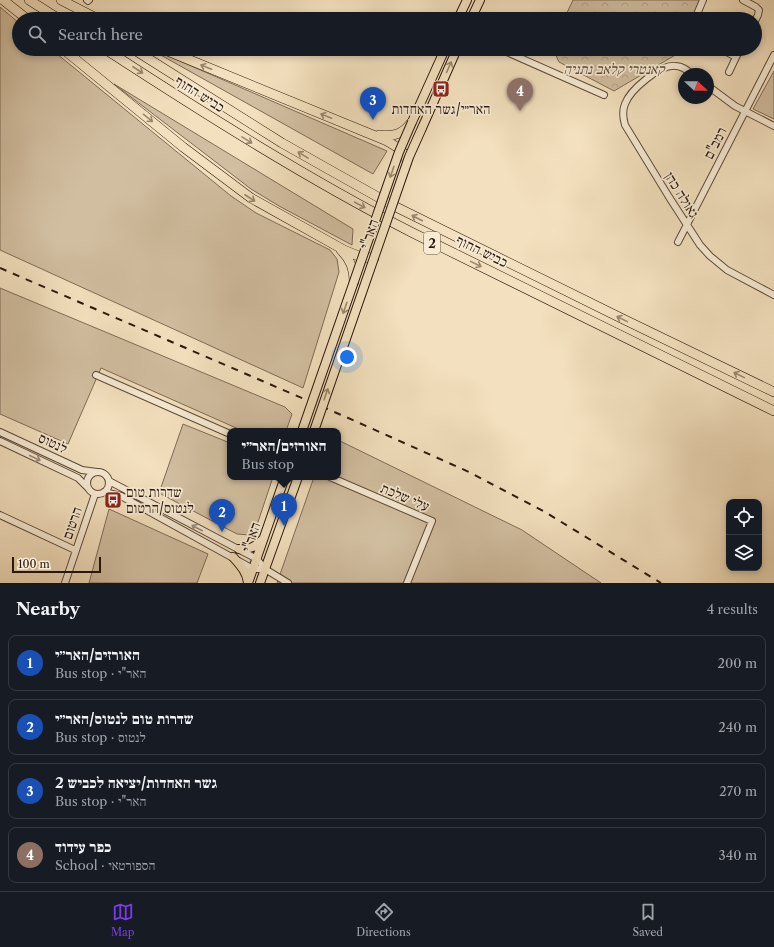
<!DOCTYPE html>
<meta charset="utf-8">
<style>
body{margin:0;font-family:"Libre Caslon Text","Frank Ruhl Libre",serif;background:#242831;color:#f1f3f6}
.controls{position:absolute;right:12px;bottom:12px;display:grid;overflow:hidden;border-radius:8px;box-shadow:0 2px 6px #0003}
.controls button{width:36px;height:36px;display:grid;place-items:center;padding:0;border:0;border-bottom:1px solid #363941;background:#171b24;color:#f1f3f6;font:20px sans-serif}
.compass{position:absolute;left:678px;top:68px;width:36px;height:36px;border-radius:50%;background:#171b24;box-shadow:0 2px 6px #0003;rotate:112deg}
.scale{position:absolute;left:12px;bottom:10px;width:89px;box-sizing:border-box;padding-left:4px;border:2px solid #2b180c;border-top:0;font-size:11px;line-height:14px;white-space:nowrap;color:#2b180c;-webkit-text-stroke:3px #f7ebd5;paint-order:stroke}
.you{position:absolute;left:347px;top:357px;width:14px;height:14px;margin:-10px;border:3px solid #fff;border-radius:50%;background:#1a73e8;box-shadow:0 0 0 6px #1a73e833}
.badge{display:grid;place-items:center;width:26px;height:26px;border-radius:50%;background:#7c3aed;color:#fff;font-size:13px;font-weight:700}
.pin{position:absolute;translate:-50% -33px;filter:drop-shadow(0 1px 2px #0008)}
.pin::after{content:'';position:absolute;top:21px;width:14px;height:12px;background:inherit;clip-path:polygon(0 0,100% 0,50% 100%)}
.popup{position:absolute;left:227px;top:428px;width:114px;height:52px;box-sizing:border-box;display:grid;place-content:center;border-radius:8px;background:#171b24;filter:drop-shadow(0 1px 3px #0005);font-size:13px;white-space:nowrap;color:#9ea1a6}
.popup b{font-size:15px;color:#f1f3f6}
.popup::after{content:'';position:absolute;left:50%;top:100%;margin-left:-8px;border:8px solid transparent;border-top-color:#171b24}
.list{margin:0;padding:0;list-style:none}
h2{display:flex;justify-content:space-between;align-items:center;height:52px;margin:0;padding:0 16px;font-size:17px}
h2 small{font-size:13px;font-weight:400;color:#9ea1a6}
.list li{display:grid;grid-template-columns:26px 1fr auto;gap:12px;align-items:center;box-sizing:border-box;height:56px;margin:0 8px 8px;padding:0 8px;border:1px solid #363941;border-radius:8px}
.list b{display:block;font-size:15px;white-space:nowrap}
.list p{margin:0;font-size:13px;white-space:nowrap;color:#9ea1a6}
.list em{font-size:13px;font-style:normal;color:#9ea1a6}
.icon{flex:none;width:22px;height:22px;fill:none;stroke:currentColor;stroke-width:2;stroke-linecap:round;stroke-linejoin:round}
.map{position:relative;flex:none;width:774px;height:583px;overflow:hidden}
.search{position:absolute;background:#171b24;box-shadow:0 2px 6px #0003;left:12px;right:12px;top:12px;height:44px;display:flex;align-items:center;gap:10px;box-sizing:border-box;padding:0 14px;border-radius:22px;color:#9ea1a6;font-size:15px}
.sheet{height:308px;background:#171b24}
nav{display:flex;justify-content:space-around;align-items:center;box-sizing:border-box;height:56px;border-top:1px solid #363941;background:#171b24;font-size:11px;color:#9ea1a6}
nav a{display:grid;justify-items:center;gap:2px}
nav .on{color:#7c3aed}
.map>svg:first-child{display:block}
.grass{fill:#d1bea0;stroke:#7e6b56}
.park{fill:url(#park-crowns);stroke:#7e6b56}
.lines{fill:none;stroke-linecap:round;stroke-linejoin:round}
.minor-casing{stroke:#5d4a38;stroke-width:8}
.major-casing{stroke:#2b180c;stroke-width:10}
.highway-casing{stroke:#2b180c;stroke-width:10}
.minor{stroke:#f7ebd5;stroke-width:6}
.major{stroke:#f3e0be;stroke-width:8}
.highway{stroke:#f3e0be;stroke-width:9}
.rail{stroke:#2b180c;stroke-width:2;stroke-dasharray:7 7;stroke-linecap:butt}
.major-bridge-casing{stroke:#2b180c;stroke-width:10;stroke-linecap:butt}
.major-bridge{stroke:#f3e0be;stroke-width:8}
.oneway{stroke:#99866e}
.oneway2{stroke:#9b8c7b}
.labels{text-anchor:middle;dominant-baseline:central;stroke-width:3.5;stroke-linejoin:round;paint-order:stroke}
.shield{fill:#f7ebd5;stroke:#685748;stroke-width:1}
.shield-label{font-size:13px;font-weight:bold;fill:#2b180c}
.park-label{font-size:14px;font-style:italic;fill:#5d4a38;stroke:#f7ebd5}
.street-label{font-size:14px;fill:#2b180c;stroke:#f7ebd5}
.poi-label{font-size:14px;fill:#2b180c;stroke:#f7ebd5}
</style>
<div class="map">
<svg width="774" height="583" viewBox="0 0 774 583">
<defs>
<pattern id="park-crowns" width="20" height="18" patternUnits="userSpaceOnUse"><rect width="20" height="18" fill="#d1bea0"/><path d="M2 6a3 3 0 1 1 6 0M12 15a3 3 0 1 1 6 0" fill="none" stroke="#b4a389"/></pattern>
</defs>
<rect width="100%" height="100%" fill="#f3e0be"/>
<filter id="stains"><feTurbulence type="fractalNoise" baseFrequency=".005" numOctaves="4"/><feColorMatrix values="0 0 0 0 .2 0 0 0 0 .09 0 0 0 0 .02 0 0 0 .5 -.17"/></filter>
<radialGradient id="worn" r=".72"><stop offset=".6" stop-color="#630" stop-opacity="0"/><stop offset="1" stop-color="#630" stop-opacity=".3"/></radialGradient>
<path class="grass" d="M0,7L19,23V49H51L231,196L256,213L330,250L337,259L339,272L303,388L0,250Z
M150,49H152L387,151L373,174Z
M774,71V119L753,109Z
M114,84L353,229L352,245L279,206L251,189Z
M0,288L285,407L292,414L286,431H243L101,368L68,444L0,414Z
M183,424L230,443V477H273L257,525L249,535L237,534L159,493Z
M338,440L522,530L601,583H277L314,477H338Z
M109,509L208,554L197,583H89Z"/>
<path class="park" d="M573,0H700L692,19H564Z
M553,49H679L677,54L614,91L559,62Z"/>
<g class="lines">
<g class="minor-casing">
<path id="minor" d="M87,0L88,1L89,0
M743,0L756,7L759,10L758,15L755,21
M695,19L703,0
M500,49L604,95
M721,49L736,57
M729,72L740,49
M692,74C687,70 682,66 676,66C660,64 630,90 625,104C622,111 623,118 625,125L669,197L700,245L710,256L727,270L774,295
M708,86L735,106L774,126
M678,242L774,55
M96,375L230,434
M0,432L82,470L97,472
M0,441L78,478L88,488
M87 483a11 11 0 1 1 22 0a11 11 0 1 1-22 0Z
M330,477L432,521L407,583
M109,481L257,559L265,569L288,583
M104,492L121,496L253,569H265
M0,515L75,550
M65,583L95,494"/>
</g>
<g class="major-casing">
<path id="major" d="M458,19L467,0
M471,19L480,0
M412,122L445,49
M422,128L457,49
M239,549C249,550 255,547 263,539
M233,557C240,565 247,572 248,583
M248,583L285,477
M260,583L298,477"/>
</g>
<g class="highway-casing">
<path id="highway" d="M3,0L27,19
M29,0L59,19
M61,0L98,19
M63,49L183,147L251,198L344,250L361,257L374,258
M105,49C205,114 306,178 413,233L774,411
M133,49L282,143L392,205L623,319L774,392
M163,49L385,140C394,145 406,151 407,162
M379,135C393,137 403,134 411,123
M341,250C350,259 354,268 354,282"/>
</g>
<use href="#minor" class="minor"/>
<use href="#major" class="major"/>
<use href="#highway" class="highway"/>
<path class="rail" d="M0,268L346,417L469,472L545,512L661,583"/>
<g class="major-bridge-casing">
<path id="major-bridge" d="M302,431L399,152L412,122
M314,431L409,157L422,128"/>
</g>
<use href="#major-bridge" class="major-bridge"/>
</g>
<defs><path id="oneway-shaft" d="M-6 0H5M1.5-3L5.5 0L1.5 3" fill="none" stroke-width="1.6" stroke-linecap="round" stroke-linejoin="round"/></defs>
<g class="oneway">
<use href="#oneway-shaft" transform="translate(206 67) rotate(-158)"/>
<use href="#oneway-shaft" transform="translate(449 67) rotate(-66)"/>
<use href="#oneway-shaft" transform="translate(138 70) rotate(33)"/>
<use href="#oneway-shaft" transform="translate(326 116) rotate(-158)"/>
<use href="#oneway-shaft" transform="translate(148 118) rotate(39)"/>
<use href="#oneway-shaft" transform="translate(247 140) rotate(32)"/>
<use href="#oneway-shaft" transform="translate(303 155) rotate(-149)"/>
<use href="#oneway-shaft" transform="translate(392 172) rotate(109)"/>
<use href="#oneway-shaft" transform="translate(250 198) rotate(33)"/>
<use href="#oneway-shaft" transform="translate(360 205) rotate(28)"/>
<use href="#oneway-shaft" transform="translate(417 218) rotate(-153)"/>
<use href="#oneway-shaft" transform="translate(476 264) rotate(26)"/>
<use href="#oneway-shaft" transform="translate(345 308) rotate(109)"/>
<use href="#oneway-shaft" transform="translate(622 319) rotate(-154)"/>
<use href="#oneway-shaft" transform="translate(739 375) rotate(-154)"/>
<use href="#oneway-shaft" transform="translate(326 394) rotate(-71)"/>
</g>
<g class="oneway2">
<use href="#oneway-shaft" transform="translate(35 458) rotate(25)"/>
<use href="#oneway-shaft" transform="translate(197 528) rotate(-153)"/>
</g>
<defs>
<g id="bus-square" transform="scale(0.9)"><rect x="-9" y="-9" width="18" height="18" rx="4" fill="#8f2418" stroke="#f7ebd5"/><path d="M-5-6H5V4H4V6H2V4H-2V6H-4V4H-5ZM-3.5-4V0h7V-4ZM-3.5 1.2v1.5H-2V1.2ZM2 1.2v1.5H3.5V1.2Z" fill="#fff"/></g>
</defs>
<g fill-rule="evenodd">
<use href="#bus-square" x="441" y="89"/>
<use href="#bus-square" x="113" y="500"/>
</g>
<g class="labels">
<rect class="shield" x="424" y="232" width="16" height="22" rx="3"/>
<g class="shield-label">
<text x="432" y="243">2</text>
</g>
<g class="park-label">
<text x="614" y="69">קאנטרי קלאב נתניה</text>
</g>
<g class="street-label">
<text transform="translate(200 94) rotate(32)">כביש החוף</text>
<text transform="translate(715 143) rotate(-63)">רמב"ם</text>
<text transform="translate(682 195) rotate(58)">גאולה כהן</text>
<text transform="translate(369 234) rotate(-71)">האר"י</text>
<text transform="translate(482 251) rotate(26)">כביש החוף</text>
<text transform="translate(53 443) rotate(25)">לנטוס</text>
<text transform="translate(405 497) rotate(23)">עלי שלכת</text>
<text transform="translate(72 523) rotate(-71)">הרטום</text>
<text transform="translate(251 537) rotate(-71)">האר"י</text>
</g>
<g class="poi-label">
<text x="441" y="109">האר״י/גשר האחדות</text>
<text x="126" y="492" text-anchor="start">שדרות טום<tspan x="126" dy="16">לנטוס/הרטום</tspan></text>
</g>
</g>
<rect width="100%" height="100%" filter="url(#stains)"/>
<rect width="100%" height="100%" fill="url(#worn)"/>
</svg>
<div class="controls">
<button><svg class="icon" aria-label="locate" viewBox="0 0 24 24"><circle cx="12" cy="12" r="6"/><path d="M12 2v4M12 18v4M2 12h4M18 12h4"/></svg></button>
<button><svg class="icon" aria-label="layers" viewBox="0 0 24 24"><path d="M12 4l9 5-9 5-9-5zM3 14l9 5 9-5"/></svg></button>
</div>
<svg class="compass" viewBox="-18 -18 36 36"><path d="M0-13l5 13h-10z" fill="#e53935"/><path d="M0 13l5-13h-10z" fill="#9ea1a6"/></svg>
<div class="scale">100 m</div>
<div class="you"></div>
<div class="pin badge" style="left:284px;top:526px;background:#1a4fb4">1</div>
<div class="popup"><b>האורזים/האר״י</b>Bus stop</div>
<div class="pin badge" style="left:222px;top:532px;background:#1a4fb4">2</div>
<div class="pin badge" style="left:373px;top:120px;background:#1a4fb4">3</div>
<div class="pin badge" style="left:520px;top:111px;background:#8d6e63">4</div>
<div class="search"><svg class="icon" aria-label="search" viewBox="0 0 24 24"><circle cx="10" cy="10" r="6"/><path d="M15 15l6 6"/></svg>Search here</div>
</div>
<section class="sheet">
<h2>Nearby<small>4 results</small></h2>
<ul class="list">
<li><span class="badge" style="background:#1a4fb4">1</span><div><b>האורזים/האר״י</b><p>Bus stop · האר&quot;י</p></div><em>200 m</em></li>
<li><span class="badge" style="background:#1a4fb4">2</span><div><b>שדרות טום לנטוס/האר״י</b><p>Bus stop · לנטוס</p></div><em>240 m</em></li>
<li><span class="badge" style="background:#1a4fb4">3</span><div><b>גשר האחדות/יציאה לכביש 2</b><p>Bus stop · האר&quot;י</p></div><em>270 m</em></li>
<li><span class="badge" style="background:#8d6e63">4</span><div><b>כפר עידוד</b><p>School · הספורטאי</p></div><em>340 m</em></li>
</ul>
</section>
<nav>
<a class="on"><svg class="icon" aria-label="map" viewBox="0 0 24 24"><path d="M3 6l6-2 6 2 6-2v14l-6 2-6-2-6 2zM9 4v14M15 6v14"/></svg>Map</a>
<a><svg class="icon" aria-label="directions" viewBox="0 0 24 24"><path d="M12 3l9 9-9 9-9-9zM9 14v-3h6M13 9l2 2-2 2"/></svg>Directions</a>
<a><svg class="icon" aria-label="saved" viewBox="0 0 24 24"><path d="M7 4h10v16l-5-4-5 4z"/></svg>Saved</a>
</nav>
